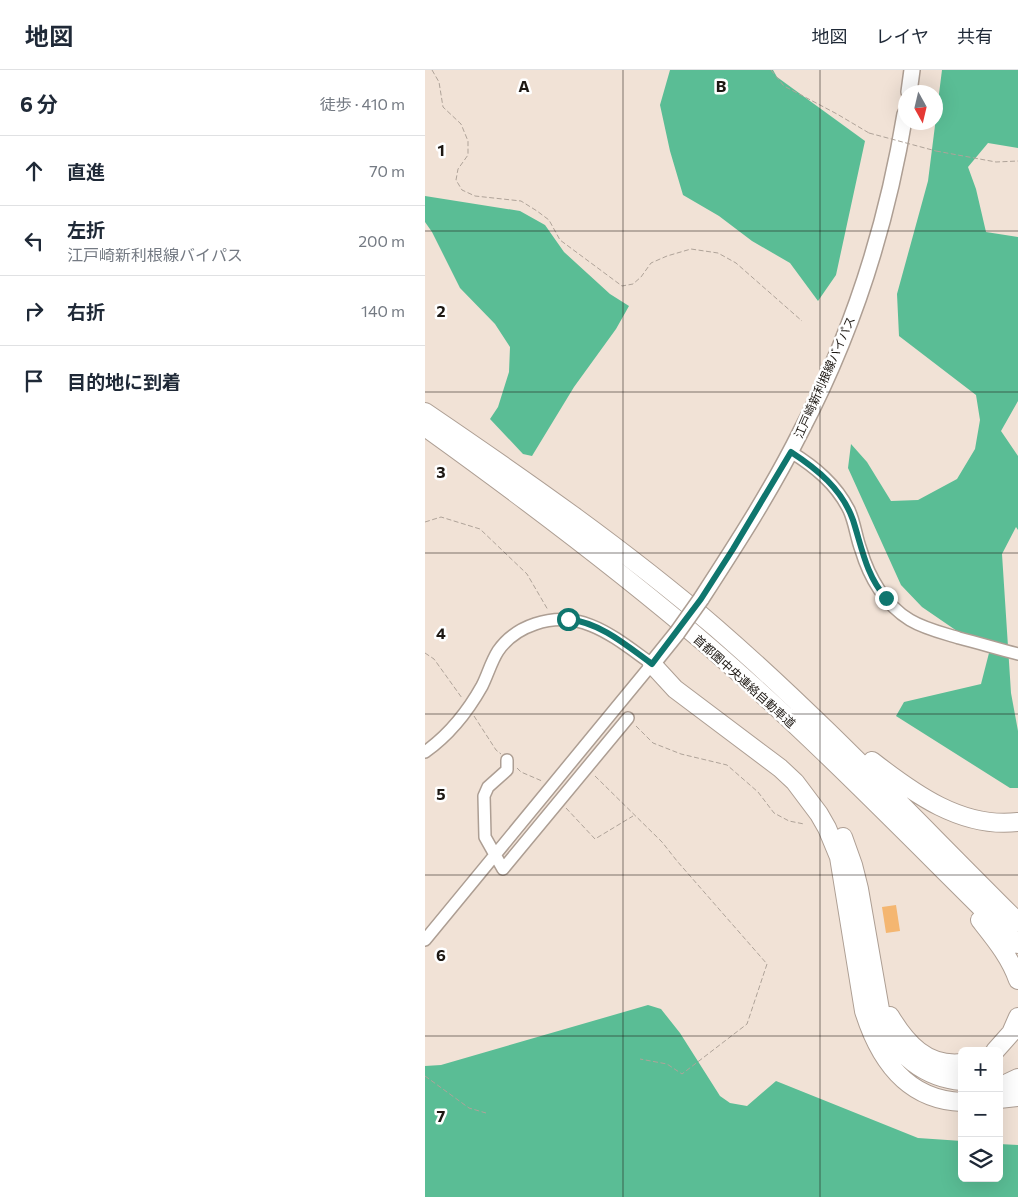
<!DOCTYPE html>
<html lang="ja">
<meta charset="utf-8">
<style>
body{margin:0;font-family:Commissioner,"Noto Sans JP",sans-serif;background:#f2f2f3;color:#1f2937}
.controls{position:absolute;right:15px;bottom:15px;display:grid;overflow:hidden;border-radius:8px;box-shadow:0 5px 20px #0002}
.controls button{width:45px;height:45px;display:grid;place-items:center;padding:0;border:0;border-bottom:1px solid #e0e1e3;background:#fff;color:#1f2937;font:25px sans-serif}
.compass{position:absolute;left:473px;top:15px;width:45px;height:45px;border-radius:50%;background:#fff;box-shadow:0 5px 20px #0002;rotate:172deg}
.stop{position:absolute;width:15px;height:15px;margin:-11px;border:4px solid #0f766e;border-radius:50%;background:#fff}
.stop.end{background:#0f766e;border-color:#fff;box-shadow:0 1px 5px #0008}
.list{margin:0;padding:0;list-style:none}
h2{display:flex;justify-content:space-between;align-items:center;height:65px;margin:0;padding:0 20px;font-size:21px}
h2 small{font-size:16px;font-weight:400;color:#747a83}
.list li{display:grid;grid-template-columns:32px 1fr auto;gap:15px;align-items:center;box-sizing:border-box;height:70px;padding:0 20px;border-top:1px solid #e0e1e3}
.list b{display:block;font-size:19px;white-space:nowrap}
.list p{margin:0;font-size:16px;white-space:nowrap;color:#747a83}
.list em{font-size:16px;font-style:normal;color:#747a83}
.icon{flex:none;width:28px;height:28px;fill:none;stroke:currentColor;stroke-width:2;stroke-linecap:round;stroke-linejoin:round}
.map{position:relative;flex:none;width:593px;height:1127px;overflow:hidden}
header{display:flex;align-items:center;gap:30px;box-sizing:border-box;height:70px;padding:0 25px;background:#fff;border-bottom:1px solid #e0e1e3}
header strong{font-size:24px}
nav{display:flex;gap:28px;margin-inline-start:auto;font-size:18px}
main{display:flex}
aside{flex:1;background:#fff}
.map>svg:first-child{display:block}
.forest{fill:#5abd95}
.building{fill:#f4b671}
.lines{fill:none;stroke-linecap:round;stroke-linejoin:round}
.minor-casing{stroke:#ad9e93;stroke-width:14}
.major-casing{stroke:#ad9e93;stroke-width:18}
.highway-casing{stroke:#ad9e93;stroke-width:20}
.path{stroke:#afa399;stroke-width:1;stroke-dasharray:5 2.5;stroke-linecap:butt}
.minor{stroke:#fff;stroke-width:11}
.major{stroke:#fff;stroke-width:15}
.highway{stroke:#fff;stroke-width:18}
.major-bridge-casing{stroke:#ad9e93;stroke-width:18;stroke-linecap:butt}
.path-bridge{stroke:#afa399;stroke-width:1;stroke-dasharray:5 2.5;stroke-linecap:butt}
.major-bridge{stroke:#fff;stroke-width:15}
.route{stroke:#0f766e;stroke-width:6}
.grid{fill:none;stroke:#1d1813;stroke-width:1;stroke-opacity:0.55}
.labels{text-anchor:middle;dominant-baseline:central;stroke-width:5;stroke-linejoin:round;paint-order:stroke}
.street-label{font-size:12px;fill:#1d1813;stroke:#fff}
.grid-label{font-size:16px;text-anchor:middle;font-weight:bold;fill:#1d1813;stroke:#fff;stroke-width:5;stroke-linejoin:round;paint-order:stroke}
</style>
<header>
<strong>地図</strong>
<nav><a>地図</a><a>レイヤ</a><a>共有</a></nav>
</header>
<main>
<aside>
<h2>6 分<small>徒歩 · 410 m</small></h2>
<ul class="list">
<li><svg class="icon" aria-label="ahead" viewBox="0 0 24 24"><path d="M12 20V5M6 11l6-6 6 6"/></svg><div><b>直進</b></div><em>70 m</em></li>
<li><svg class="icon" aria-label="left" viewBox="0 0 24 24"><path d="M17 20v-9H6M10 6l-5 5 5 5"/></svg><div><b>左折</b><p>江戸崎新利根線バイパス</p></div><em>200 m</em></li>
<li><svg class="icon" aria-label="right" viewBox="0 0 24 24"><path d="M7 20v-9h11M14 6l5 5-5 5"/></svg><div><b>右折</b></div><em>140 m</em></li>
<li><svg class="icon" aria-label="arrive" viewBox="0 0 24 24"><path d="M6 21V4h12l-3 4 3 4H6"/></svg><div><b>目的地に到着</b></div></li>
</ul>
</aside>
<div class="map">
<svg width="593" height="1127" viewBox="0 0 593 1127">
<rect width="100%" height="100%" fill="#f1e2d6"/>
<path class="forest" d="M245,0H348L352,7L440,71L411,205L393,231L365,193L327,171L294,146L258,125L245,81L235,35Z
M517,0H593V78L563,73L543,97L551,119L561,162L593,167V331L576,361L593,386V460L591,457L577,484L586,623L593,661V718H585L471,646L479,632L556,614L564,583L497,537L476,515L423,398L426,374L442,392L466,431L493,430L532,409L550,379L555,350L551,325L474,266L472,224L503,111Z
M0,126L95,141L120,155L139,182L185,224L204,236L191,259L149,317L107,386L98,384L65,349L73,337L84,302L85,277L70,254L35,218L7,162L0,152Z
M223,935L236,939L255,963L295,1026L305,1033L322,1036L351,1011L493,1068L537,1071V1108H574V1074L593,1075V1127H0V996L16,995Z"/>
<path class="building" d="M471,835L475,861L461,863L457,837Z"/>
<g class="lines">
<g class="minor-casing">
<path id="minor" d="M366,382C390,397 411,414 424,440C430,453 431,467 436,480C444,507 460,535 485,550C500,559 518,563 534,568C554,573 573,579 593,584
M0,682C24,665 43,641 57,616C63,604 66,592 73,581C82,568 95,559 110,554C158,538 190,568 227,594L0,870
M82,690V700L63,717L59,726L60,767L78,799L203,648"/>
</g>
<g class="major-casing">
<path id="major" d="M484,22L487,0
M276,529C311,475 346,421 375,363C427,264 462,154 480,44
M227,594L252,563"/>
</g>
<g class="highway-casing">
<path id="highway" d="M0,342C100,410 199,479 291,558C397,650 493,753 593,852
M0,357C96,426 192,498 282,575C391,669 490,773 593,874
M227,594L250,619L355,698L370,712L394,744L402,758L414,787L439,941C454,989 481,1030 537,1032
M447,691C488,723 537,759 593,752
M418,767L428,795L434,819L457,951C470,984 500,1008 537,1011
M555,850C570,869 585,887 593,910
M465,946C481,973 502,997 537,993
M570,981L586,963L593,947
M574,1017L593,1008
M574,1029L593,1027"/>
</g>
<path class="path" d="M7,0L14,12L18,37L36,54L43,71V85L33,99L31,110L37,120L50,126L96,131L112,141L124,150L135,170L197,216L208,214L216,207L226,193L242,186L266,179L293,183L311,193L377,251
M346,0L359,16L412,44L444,63
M511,81L571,92L593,91
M0,452L16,447L55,459L102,504L123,540
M0,583L9,589L37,628
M49,646L71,680L76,684
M211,656L228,673L256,684L302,695L333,722L349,743L364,751L379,754
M92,698L96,702L117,711
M170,706L237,772L252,791L342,894L322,954L257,1004L242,994L215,989
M141,738L170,769L208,746
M0,1006L44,1038L61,1043"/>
<use href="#minor" class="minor"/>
<use href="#major" class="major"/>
<use href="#highway" class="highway"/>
<g class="major-bridge-casing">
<path id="major-bridge" d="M252,563L276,529"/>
</g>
<path class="path-bridge" d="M444,63L511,81"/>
<use href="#major-bridge" class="major-bridge"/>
</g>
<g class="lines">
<path class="route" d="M143,549C176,553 201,575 227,594L276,529L308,479L366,382C392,399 417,419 428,450C437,478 441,505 461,528"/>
</g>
<path class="grid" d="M198,0V1127M395,0V1127M0,161H593M0,322H593M0,483H593M0,644H593M0,805H593M0,966H593"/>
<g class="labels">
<g class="street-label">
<text transform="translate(399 307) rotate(-66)">江戸崎新利根線バイパス</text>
<text transform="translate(320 611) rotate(42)">首都圏中央連絡自動車道</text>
</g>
</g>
<g class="grid-label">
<text x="99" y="22">A</text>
<text x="296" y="22">B</text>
<text x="16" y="86">1</text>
<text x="16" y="247">2</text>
<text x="16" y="408">3</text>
<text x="16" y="569">4</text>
<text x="16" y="730">5</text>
<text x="16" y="891">6</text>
<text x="16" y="1052">7</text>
</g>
</svg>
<div class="controls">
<button>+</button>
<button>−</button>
<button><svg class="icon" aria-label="layers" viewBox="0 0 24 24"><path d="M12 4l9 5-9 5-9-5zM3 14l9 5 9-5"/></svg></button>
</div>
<svg class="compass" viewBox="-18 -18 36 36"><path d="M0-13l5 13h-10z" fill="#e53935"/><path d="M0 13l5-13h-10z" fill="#747a83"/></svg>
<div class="stop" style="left:143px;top:549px"></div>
<div class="stop end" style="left:461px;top:528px"></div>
</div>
</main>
